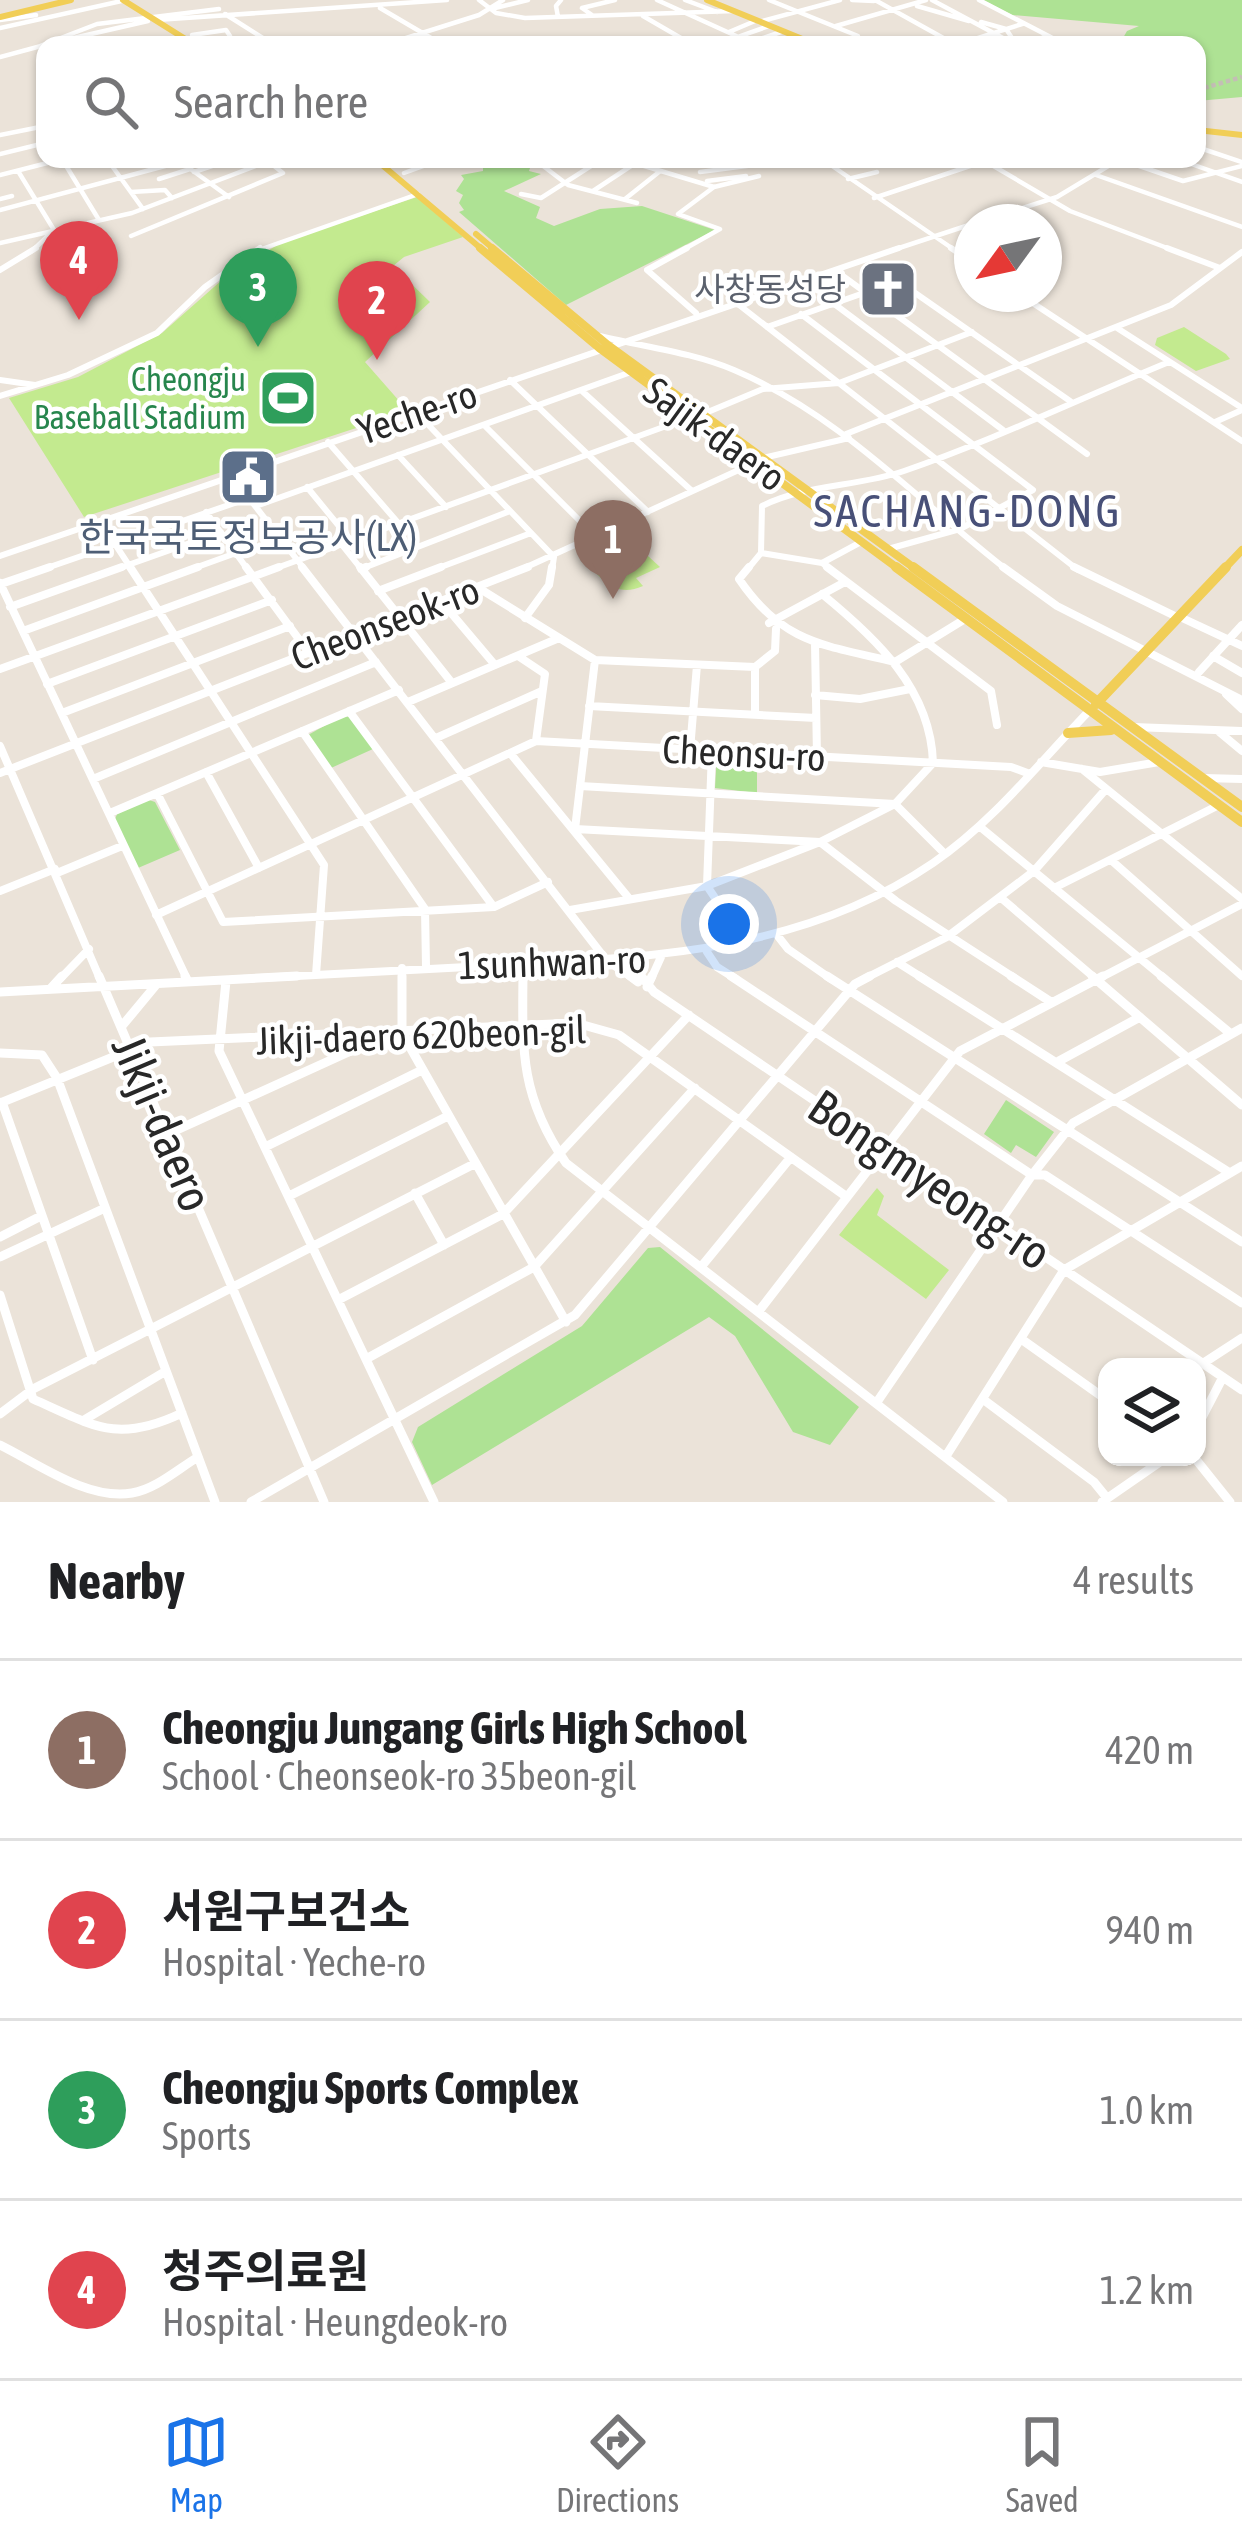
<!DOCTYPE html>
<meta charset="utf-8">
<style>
body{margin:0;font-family:"Asap Condensed","Noto Sans KR",sans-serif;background:#f2f2f2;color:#202124}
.controls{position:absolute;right:36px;bottom:36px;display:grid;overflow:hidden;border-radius:24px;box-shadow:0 3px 9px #0004}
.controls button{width:108px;height:108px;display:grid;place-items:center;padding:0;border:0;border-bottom:3px solid #e0e0e0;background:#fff;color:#202124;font:60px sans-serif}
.compass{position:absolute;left:954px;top:204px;width:108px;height:108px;border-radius:50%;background:#fff;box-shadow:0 3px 9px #0004;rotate:237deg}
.you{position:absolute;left:729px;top:924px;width:42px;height:42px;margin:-30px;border:9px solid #fff;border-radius:50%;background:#1a73e8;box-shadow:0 0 0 18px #1a73e833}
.badge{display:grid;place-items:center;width:78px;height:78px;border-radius:50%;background:#1a73e8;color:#fff;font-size:39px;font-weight:700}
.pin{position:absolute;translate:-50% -99px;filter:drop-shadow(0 3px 6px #0008)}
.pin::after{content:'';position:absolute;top:63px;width:42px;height:36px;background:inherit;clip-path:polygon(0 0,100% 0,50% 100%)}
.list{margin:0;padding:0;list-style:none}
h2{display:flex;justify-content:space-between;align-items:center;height:156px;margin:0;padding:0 48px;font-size:51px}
h2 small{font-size:39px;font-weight:400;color:#757577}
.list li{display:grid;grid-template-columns:78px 1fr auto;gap:36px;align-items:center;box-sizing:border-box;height:180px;padding:0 48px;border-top:3px solid #e0e0e0}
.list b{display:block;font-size:45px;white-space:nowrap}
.list p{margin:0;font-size:39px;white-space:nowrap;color:#757577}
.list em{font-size:39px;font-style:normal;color:#757577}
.icon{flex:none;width:66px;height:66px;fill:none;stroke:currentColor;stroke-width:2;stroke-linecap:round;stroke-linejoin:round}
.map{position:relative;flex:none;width:1242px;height:1502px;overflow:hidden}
.search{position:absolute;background:#fff;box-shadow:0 3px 9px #0004;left:36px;right:36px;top:36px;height:132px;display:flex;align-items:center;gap:30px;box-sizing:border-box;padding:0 42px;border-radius:24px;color:#757577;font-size:45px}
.sheet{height:876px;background:#fff}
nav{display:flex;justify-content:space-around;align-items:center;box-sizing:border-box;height:168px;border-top:3px solid #e0e0e0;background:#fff;font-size:33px;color:#757577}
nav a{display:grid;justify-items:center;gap:6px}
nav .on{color:#1a73e8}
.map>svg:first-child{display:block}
.green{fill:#aee294}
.pitch{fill:#c3ea8f}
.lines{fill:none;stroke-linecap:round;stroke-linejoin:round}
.minor-tunnel{stroke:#c4beb6;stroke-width:4.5;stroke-dasharray:4.5 3;stroke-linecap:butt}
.minor-far3{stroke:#fff;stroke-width:4.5}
.minor-far2{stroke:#fff;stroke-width:6}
.minor-far1{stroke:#fff;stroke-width:8}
.minor{stroke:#fff;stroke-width:9}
.major-far2{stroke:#f1ce57;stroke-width:6}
.major-far1{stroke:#f1ce57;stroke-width:8}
.major{stroke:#f1ce57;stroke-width:10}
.labels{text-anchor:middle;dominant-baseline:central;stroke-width:9;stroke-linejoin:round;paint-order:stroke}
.far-worship-label{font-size:33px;fill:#5b616d;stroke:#fff;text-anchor:end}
.far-leisure-label{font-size:33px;fill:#27864d;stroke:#fff;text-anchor:end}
.street-label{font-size:39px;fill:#282828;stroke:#fff}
.service-label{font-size:39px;fill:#4e5e75;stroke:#fff}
.quarter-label{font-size:45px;letter-spacing:3px;fill:#485078;stroke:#fff}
.near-street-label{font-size:48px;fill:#282828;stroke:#fff}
</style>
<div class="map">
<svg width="1242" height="1502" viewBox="0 0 1242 1502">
<rect width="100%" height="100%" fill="#ebe3d9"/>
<path class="green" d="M983,0H1242V97L1197,101V45H1119L1127,31L1139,26L1012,15Z
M519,159L531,165L529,171L541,174L504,191L540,207L536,218L554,226L600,209L642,206L715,230L566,305L459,212L464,210L459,203L463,195L456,191L464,179L461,175L483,171V164Z
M342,716L350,717L373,749L331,768L308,735Z
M717,754L757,757V793L715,788Z
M149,800L155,802L180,850L138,868L115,819L118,812Z
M1006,1100L1054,1132L1036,1157L1016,1145L1011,1153L984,1134Z
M660,1247L859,1407L830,1445L793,1432L735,1336L709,1317L432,1485L412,1442L418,1427L582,1326L648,1248Z"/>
<path class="pitch" d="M417,197L463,237L404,257L393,266L430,302L365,362L408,411L84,517L9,398L78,377L162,333L223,279L282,242Z
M1184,327L1226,354L1230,359L1196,371L1155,345L1157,338Z
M623,533L660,567L636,578L643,586C614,599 602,578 580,557L581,551Z
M877,1188L884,1196L877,1215L949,1270L926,1299L839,1235Z"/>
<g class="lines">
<path class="minor-tunnel" d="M1197,90L1242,77"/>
<path class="minor-far3" d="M479,0L496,13L525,18L734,11
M657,0L756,45
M685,0L717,12
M769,0L858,36V45
M852,0L874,1
M875,0L956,45
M932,0L1016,45
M979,0L1066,45
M917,6L969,21
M380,8L443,45
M495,8L528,0
M225,14L274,45
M592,15L582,8L615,0
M643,16L693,45
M558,17L556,6L561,0
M0,20L36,15
M156,20L447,0
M759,22L840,0
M981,22L1006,29L1016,44
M836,26L926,0
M0,28L126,0
M729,32L755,21
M192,35L226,30L230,36
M56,42L148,21
M170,45L181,43
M243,45L264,39
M384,45L479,15L503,0
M564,45H585
M658,45L680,40
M715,45L769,26
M742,45L781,32
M777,45L795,37
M956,45L1022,24
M1017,45L1049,36
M40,46L97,24L219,9
M0,57L41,46
M0,135L45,126
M1197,147L1242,162
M0,154L45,143
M62,159L99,220
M107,159L143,209
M534,159L568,185L637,203
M621,159L714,187L759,176
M822,159L956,251
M1119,159L1183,181L1242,166
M1177,159L1242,182
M178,160L229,197
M694,162L720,159
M18,171L54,230L67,242
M194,172L233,159
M700,172L762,164
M404,173L443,159
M0,175L63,159
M1096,175L1242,227
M159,179L190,169
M848,179L877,172
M707,181L746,176
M593,191L634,164
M131,192L165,190L172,198
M521,194L541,198L602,159
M874,198L976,164H990L1070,211L1175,251
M0,199L12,196
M625,199L659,172
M0,210L180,162
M979,222L1057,197L1120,159
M131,236L283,173L269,162
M0,243L132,213L274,159
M32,251L53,231
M256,251L418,194
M681,251L720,229L678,214L714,187
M890,251L972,224"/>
<path class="minor-far2" d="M687,248L647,270L696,313
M951,248L972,262
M1167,248L1220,268
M0,270L36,248
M836,271L1087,454
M1019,294L1242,441
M734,301L1078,570
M833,303L1003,430
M801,314L1033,490L960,529L888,549
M767,327L898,281L1070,401
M1117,328L1242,408
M600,336C644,347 691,352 734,370C840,415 917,500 1007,570
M0,380L35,385
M510,380L648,512
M582,391L692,491
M0,396L68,375L157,333L205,287L260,248
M417,413L554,557L552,570
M703,414L763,389L839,383L972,332
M1215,422L1242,410
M485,426L594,535
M846,434L1171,305L1242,252
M328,442L400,525
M398,455L446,507
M763,458L849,438
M231,475L305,570
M307,487L352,542
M256,506L631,372
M206,512L248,570
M100,521L132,570
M342,545L362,570
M761,553L822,563L861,542
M0,556L899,248
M822,563L831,570
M361,569L510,511
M41,570L249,498
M114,570L221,532
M189,570L236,553
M271,570L691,417
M433,570L531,533
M520,570L754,463
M747,570L761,553L762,506C806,484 857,487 904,471C994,440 1081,398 1169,362"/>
<path class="minor-far1" d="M130,567L324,865L316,975
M246,567L309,653
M302,567L607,961L634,979
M360,567L452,683
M749,567L739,579C783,644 824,645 895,662L965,619
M827,567L991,691L997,725
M1003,567L1057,606L1242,700
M1074,567L1177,617
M361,569L366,567
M0,583L187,979
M1,584L50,567
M477,587L595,660L755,667
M378,591L441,567
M441,601L495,665
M10,607L122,567
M1180,617L1242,646
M525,618L549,585L552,567
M769,623L845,582
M23,631L198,567
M815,643L817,757
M518,656L545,674L536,741
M1213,656L1242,673
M595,660L575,829L820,842L896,901L1016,979
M0,669L279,567
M1199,672L1242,625
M47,684L272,600
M1226,694L1242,709
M815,695L860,699L910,689
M408,702L559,638
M589,706L816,718
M349,711L493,906
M62,713L290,626
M755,714V667L775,651L776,629
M1133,727L1242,731
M302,731L425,909L426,967
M1218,731L1242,751
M436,738L542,691
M0,746L100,979
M690,750L697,665
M712,751L707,886L746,944
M510,753L628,897
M1041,762L1100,772L1159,762
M1082,769L1242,899
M206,772L259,868
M0,773L528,567
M1204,778L1242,779
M93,779L376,662
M580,786L895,804L945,854
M157,793L223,922L494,907L548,882
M110,813L399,690
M979,826L1165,979
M1111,860L1242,976
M57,873L122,846
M1054,888L1219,805
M0,891L55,869
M1000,897L1096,979
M570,910L707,886L820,842L895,804L933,763C931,689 876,638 822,594
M156,915L536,741L1011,767L1030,774
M777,935L788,949L831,979
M707,952L717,967L736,979
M627,959L644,979
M897,962L924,979
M402,968V979
M60,979L89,949
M241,979C329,975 417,970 505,965C655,957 804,951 933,863C993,822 1039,763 1089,711
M523,979V965
M651,979L661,957
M864,979L947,937L1034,871L1106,789
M1098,979L1242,904"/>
<path class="minor" d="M99,976L324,1502
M185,976L188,982
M402,976V1033L566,1322
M523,976C522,1052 521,1098 566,1163L1003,1502
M630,976L638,982
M641,976L654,992L1242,1390
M731,976L1032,1175H1045L1242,1303
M827,976L1242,1242
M919,976L1230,1173
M1011,976L1051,1002
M1092,976L1242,1105
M1161,976L1231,1034
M226,981L219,1051L434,1502
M647,987L652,976
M51,988L62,976
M0,992L297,976
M122,1026L156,985
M0,1053L42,1055L57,1078L215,1502
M1059,1061L1140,1017
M2,1102L93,1360
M0,1103L150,1042L576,1023L619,1035L847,1197
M168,1134L364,1045L369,1035
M265,1147L422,1070
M415,1193L444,1245
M289,1196L448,1116
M0,1237L41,1216
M0,1257L105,1208
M701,1267L791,1157
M0,1295L33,1399C94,1426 117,1444 182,1413
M338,1300L503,1214L689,1015
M759,1311L960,1051L1103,976
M1024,1341L1107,1400
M366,1359L534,1267L695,1088
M1202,1364L1242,1338
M984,1400L1094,1482L1107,1498
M877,1402L1032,1175L1073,1123L1242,1028
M0,1414L33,1389L474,1164
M84,1420L166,1371
M1197,1427L1223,1377
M0,1445C37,1463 88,1501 132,1493C156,1489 178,1469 198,1457
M946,1456L1064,1270L1242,1166
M1194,1457L1230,1502
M251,1502L575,1315L855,984L870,976
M1102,1502L1167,1457"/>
<path class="major-far2" d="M123,0L195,45
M707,0L817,45
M0,17L71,0
M1197,130L1242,135
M375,159L484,251
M476,234L496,251"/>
<path class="major-far1" d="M480,248L599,348L900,570
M492,248L608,345L917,570
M1223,570L1242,550"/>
<path class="major" d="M896,567L1242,822
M913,567L1242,807
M1096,704L1226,567
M1068,733L1111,730"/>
</g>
<defs>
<g id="church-square" transform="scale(3)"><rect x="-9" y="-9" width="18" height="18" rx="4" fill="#6b7280" stroke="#fff"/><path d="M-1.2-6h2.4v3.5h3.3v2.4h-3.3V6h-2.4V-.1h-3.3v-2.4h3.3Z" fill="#fff"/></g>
<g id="stadium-square" transform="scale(3)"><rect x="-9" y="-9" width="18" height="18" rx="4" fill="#2e9e5b" stroke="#fff"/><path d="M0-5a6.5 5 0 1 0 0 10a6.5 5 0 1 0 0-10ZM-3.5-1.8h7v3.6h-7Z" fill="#fff"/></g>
<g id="civic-square" transform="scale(3)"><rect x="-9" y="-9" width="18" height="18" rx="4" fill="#5c6f8a" stroke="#fff"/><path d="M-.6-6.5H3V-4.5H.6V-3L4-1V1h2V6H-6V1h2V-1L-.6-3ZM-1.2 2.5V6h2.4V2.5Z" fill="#fff"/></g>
</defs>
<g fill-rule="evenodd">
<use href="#church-square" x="888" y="289"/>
<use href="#stadium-square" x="288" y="398"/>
<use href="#civic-square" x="248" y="477"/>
</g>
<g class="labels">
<g class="far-worship-label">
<text x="846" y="289">사창동성당</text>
</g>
<g class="far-leisure-label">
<text x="246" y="379">Cheongju<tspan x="246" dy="38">Baseball Stadium</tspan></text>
</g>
<g class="street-label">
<text transform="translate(417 412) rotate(-19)">Yeche-ro</text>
<text transform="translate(715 434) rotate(36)">Sajik-daero</text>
<text transform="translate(385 623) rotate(-21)">Cheonseok-ro</text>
<text transform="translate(744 753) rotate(3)">Cheonsu-ro</text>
<text transform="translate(552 962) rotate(-2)">1sunhwan-ro</text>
<text transform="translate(421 1035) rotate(-2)">Jikji-daero 620beon-gil</text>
</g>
<g class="service-label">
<text x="248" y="537">한국국토정보공사(LX)</text>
</g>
<g class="quarter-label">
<text x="968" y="511">SACHANG-DONG</text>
</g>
<g class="near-street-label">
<text transform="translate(163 1123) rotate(67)">Jikji-daero</text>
<text transform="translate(930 1179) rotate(34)">Bongmyeong-ro</text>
</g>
</g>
</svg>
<div class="controls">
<button><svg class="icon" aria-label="layers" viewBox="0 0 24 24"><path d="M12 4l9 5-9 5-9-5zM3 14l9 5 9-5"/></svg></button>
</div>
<svg class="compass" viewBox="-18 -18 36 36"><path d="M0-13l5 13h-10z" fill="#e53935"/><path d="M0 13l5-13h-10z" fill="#757577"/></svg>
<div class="you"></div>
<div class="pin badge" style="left:613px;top:599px;background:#8d6e63">1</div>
<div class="pin badge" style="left:377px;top:360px;background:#e0444e">2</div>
<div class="pin badge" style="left:258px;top:347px;background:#2e9e5b">3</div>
<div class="pin badge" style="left:79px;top:320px;background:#e0444e">4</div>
<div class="search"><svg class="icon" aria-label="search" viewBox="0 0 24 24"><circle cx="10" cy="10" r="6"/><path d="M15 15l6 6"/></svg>Search here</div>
</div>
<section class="sheet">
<h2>Nearby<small>4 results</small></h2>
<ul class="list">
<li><span class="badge" style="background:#8d6e63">1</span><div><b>Cheongju Jungang Girls High School</b><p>School · Cheonseok-ro 35beon-gil</p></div><em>420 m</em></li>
<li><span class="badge" style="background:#e0444e">2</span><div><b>서원구보건소</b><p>Hospital · Yeche-ro</p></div><em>940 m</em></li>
<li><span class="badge" style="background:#2e9e5b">3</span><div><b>Cheongju Sports Complex</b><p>Sports</p></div><em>1.0 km</em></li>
<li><span class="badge" style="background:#e0444e">4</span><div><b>청주의료원</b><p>Hospital · Heungdeok-ro</p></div><em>1.2 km</em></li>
</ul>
</section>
<nav>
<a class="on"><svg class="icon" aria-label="map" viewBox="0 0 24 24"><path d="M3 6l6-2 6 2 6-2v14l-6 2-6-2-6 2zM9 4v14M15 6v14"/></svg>Map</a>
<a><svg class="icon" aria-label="directions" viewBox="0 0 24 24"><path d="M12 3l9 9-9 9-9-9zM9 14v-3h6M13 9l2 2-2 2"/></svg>Directions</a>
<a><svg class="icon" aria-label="saved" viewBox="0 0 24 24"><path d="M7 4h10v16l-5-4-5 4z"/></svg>Saved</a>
</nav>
